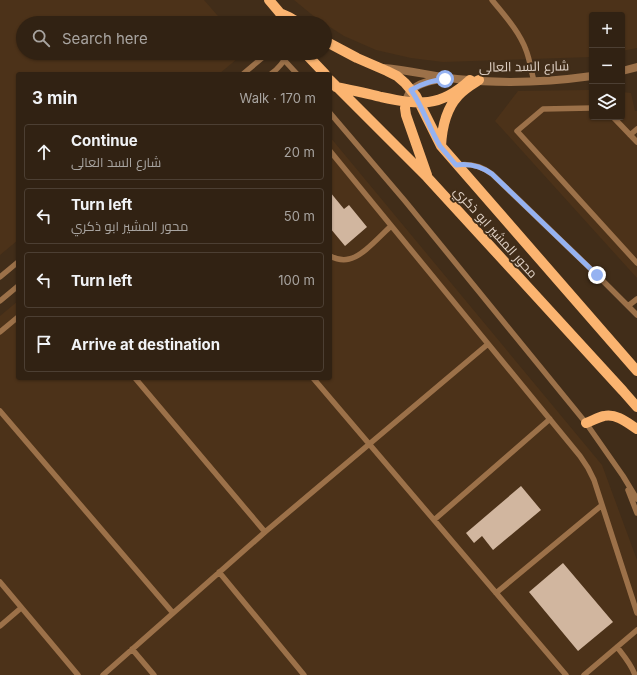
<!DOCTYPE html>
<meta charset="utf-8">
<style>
body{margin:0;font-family:Inter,Cairo,sans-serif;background:#3d2f21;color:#f1f3f6}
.controls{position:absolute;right:12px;top:12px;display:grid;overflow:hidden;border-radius:4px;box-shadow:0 1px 3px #0004}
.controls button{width:36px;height:36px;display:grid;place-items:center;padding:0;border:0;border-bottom:1px solid #4c3f33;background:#312213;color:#f1f3f6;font:20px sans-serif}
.stop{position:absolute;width:12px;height:12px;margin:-9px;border:3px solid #95b2f1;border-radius:50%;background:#fff}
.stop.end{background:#95b2f1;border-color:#fff;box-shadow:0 1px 4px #0008}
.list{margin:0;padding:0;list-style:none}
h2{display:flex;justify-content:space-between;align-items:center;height:52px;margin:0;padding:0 16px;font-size:17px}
h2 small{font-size:13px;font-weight:400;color:#a8a4a0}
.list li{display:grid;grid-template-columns:26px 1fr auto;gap:12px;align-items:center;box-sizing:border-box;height:56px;margin:0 8px 8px;padding:0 8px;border:1px solid #4c3f33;border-radius:4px}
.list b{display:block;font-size:15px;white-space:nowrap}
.list p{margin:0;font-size:13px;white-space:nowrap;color:#a8a4a0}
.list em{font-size:13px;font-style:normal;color:#a8a4a0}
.icon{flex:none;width:22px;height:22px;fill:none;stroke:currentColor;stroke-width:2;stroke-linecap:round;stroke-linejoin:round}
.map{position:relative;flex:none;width:637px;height:675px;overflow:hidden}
.search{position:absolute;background:#312213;box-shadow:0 1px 3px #0004;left:16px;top:16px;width:316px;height:44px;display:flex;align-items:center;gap:10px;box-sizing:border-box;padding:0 14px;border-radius:22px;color:#a8a4a0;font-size:15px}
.panel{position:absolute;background:#312213;box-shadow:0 1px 3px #0004;left:16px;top:72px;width:316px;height:308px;border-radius:4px}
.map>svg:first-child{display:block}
.built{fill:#4c3219}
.building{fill:#d1b69f}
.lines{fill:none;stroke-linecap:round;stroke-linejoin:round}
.lane{stroke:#9c7149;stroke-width:5.5}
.street{stroke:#9c7149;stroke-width:8}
.primary{stroke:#fbb470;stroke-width:10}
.route{stroke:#95b2f1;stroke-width:5}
.labels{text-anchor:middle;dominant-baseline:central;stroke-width:4;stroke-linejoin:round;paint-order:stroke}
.street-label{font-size:13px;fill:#e0d2c6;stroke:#412d19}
</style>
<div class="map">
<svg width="637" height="675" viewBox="0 0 637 675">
<rect width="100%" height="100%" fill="#412d19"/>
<path class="built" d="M0,0H204L224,23H23V53H244L219,74H18V240L0,255Z
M294,0H637V48L622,51V15H592V57L443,62L411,58L376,50L344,36L316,18Z
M587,90H592V117H622V92L631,93L635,111H637V278L495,121L518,91Z
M330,137L602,465L637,560V675H0V316L18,301V378H330Z"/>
<path class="building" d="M330,192L344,209L349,205L367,227L345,246L330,228V222L332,220L330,217Z
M521,486L541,510L493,550L482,536L474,543L466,533Z
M563,563L613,622L578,651L529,592Z"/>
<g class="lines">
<path class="lane" d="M492,0C504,15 519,31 526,50C530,60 531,71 534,81
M285,61L297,74
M243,74L268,53
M271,74C279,68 284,62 288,53
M592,108L543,109L517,131L637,263
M330,113L405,201L586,423L623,476L637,499
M613,117L637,142
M630,135L637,129
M330,151L580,456L588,468L594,480L637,613
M457,165C471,163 482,166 492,174L597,275L637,315
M330,256C336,259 342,261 349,259C362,257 381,235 391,226
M0,277L18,262
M0,301L18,286
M628,306L637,299
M0,332L18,317
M135,378L265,532
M313,378L566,675
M0,411L173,613
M628,490L637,513
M434,520L550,419
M219,572L304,675
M0,582L78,675
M496,593L602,505
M0,626L21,608
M617,647C624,656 631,664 635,675
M132,649L154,675
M103,675L265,532L488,344
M584,675L637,630"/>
<path class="street" d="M384,68C408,70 432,76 457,79C501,84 549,82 592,76
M622,71L637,67
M406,102C407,98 408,93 412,90C420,82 433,80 444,79"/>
<path class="primary" d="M269,0L280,13L283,23
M280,13L289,17L299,23
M325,41L357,58L387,71L397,76L405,83L416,96L441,146L637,371
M305,53L325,74
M330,80L427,177L623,391L637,407
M336,87C351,90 366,93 381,97C419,105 440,108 470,80
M406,102L405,108L406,115L427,175
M441,146C442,128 446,109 458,96C464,89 471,85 479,80
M586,423C592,421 598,417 604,416C616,413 628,423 637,429"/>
</g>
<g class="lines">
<path class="route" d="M445,79C432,81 423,83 411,90C423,107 429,128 440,146C445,152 451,159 456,165C470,163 481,166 492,174L597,275"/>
</g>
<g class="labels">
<g class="street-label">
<text transform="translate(524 66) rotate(-1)">شارع السد العالى</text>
<text transform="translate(496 232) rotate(48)">محور المشير ابو ذكري</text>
</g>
</g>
</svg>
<div class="controls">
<button>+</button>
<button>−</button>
<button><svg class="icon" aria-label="layers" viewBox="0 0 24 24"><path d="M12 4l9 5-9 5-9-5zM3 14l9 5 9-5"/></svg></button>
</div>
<div class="stop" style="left:445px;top:79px"></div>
<div class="stop end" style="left:597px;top:275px"></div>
<div class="search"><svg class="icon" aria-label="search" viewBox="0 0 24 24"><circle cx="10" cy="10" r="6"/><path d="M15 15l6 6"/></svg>Search here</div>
<section class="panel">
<h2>3 min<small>Walk · 170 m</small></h2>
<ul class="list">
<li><svg class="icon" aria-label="ahead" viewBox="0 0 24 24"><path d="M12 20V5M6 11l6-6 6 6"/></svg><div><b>Continue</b><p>شارع السد العالى</p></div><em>20 m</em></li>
<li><svg class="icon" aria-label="left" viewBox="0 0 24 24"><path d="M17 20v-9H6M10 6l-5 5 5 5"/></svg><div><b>Turn left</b><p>محور المشير ابو ذكري</p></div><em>50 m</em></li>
<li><svg class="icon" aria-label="left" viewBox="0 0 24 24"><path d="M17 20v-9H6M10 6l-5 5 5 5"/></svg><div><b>Turn left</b></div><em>100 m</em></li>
<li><svg class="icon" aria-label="arrive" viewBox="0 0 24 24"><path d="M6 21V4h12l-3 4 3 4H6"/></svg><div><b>Arrive at destination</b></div></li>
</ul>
</section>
</div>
